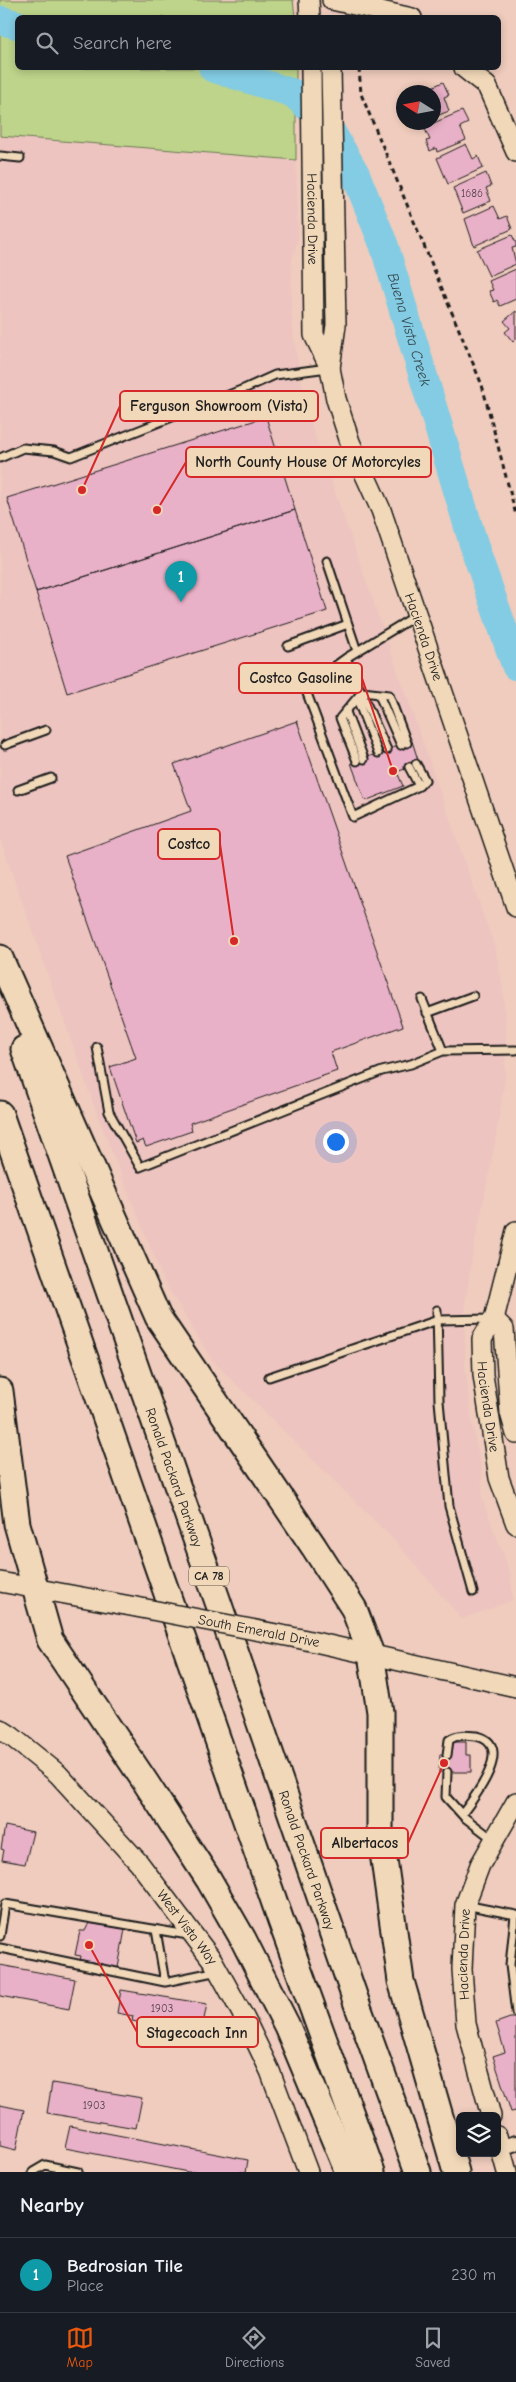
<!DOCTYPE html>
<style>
body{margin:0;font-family:"Comic Neue",sans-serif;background:#20242c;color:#f1f3f6}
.controls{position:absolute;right:15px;bottom:15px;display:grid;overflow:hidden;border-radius:8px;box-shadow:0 2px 8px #0003}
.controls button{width:45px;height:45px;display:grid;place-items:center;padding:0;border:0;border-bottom:1px solid #363941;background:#171b24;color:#f1f3f6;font:25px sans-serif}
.compass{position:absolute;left:396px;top:85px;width:45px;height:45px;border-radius:50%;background:#171b24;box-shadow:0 2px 8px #0003;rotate:281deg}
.you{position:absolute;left:335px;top:1141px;width:18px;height:18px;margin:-12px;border:4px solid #fff;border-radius:50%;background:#1a73e8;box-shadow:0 0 0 8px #1a73e833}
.badge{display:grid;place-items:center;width:32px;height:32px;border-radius:50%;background:#ea580c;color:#fff;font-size:16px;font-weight:700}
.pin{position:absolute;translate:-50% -41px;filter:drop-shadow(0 1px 2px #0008)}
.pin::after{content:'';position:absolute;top:26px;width:18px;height:15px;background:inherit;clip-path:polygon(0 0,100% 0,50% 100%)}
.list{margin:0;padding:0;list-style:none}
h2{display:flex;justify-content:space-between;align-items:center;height:65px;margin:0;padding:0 20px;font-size:21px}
h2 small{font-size:16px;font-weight:400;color:#9ea1a6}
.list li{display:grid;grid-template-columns:32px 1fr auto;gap:15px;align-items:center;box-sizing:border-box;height:75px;padding:0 20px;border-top:1px solid #363941}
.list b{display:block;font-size:19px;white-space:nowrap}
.list p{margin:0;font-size:16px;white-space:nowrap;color:#9ea1a6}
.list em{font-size:16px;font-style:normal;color:#9ea1a6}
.icon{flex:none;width:28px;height:28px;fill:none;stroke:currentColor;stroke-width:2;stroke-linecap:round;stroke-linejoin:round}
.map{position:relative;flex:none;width:516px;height:2172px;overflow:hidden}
.search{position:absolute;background:#171b24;box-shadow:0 2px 8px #0003;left:15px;right:15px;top:15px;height:55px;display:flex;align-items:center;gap:12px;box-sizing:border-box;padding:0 18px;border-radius:8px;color:#9ea1a6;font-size:19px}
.sheet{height:140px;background:#171b24}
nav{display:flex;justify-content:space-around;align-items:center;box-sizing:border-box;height:70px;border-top:1px solid #363941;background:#171b24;font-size:14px;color:#9ea1a6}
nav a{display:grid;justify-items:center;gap:2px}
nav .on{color:#ea580c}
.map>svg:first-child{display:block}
.built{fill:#edc4c0}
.green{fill:#bdd48a;stroke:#6c7853}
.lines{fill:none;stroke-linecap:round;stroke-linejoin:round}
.river{stroke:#83cce3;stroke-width:29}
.building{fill:#e9b1c7;stroke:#1c1c1c}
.lane-casing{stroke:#1c1c1c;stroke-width:11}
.street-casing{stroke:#1c1c1c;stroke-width:18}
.secondary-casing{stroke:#1c1c1c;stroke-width:22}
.highway-casing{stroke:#1c1c1c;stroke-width:29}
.path{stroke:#1c1c1c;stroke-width:3;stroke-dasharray:5 4;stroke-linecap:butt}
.lane{stroke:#f1d8b9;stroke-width:7}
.street{stroke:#f1d8b9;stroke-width:14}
.secondary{stroke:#f1d8b9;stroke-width:19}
.highway{stroke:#f1d8b9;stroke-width:25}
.secondary-bridge-casing{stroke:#1c1c1c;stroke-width:22;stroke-linecap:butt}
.secondary-bridge{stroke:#f1d8b9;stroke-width:19}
.labels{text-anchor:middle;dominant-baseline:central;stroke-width:4;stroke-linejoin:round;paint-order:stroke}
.number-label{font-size:11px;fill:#4f4147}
.shield{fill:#f1d8b9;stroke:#5c544b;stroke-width:1}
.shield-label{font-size:12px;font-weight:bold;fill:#1c1c1c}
.street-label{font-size:14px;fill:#1c1c1c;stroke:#f1d8b9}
.water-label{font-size:15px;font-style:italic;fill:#36484e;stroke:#f1d8b9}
.leader{fill:none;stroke:#d62828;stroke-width:2}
.callout-dot{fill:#d62828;stroke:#f1d8b9;stroke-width:2}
.callout{fill:#f1d8b9;stroke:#d62828;stroke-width:2}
.callout-label{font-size:15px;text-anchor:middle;font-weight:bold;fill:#1c1c1c}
</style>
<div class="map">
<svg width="516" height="2172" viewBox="0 0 516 2172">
<rect width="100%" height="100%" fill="#efccbd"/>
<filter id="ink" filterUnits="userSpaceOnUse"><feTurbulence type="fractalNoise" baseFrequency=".02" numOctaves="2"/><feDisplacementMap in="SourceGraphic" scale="10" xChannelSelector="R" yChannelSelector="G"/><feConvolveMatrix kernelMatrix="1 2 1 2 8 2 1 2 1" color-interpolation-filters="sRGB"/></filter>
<g filter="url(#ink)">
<path class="built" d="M0,136L296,160L298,238L292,260L291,306L294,339L305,407L495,948L502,982L506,1022L505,1078L493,1154L472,1257L465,1305V1366L472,1422L482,1473V1499L505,1559L511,1578L513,1600L462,1619L393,1539L212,1360L164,1281L100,1122L0,839Z"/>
<path class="green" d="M0,0H293L295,17L18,18V68H296V160L0,136Z"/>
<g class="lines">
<g class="river">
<path d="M0,20L18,25"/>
<path id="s1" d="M213,68L293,93L326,123L355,173L384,245L476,552L516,666"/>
</g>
</g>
<path class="building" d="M443,82L449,95L444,97L449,111L434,117V92H421Z
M462,111L468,123L460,127L466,140L437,152L436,148L430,151L426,141L430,140L424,127Z
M466,144L473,159L478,156L483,168L448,184L437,158Z
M486,173L491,186L486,188L491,201L463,213L453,188Z
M494,206L500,219L507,216L512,229L474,246L465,219Z
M512,235L516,243V247L512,248L516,264L489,276L477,250Z
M516,269V299L500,306L497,300L494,302L489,291L493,290L489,281Z
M516,311V339L513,342L505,332L510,328L504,321Z
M266,417L295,510L36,592L7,498Z
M295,510L327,611L67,693L36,592Z
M297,721L403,1026L331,1052L337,1071L190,1123L192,1131L146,1147L143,1140L136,1143L110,1067L136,1058L65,856L191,811L174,764Z
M412,741L419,763L397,772L403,786L365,801L351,763Z
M450,1742H466V1755H471V1772H439L440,1754L450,1755Z
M5,1826L33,1832L25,1864L2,1860L4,1850L1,1849Z
M89,1923L125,1929L118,1968L80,1961L81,1956L75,1955L80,1931H85Z
M0,1965L75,1979L69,2009L0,1996Z
M121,1990L207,2004L201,2034L132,2021L133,2016L117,2013Z
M510,2018H516V2111L511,2112L493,2056L505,2052L496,2023Z
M52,2083L142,2098L136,2128L47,2113Z
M0,2105L24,2110L16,2150L0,2146Z
M70,2126L248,2160L246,2172H188L65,2148Z"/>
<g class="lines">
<g class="lane-casing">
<path id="lane" d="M0,156L20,158
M0,458L23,448L54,451L71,457L246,388L275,375L328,368
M327,561L357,651
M288,646L348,624
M346,658L387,750
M362,692L389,695L407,743
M379,695L401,745
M357,699L378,753
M346,712L364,759
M5,745L46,730
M357,761L340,718L362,692
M416,764L425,780L419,786L353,817L305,688L346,658L417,615
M409,767L419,786
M18,790L51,778
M422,999L443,1051
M427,1013L473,996
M97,1047L109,1112L140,1167L382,1071L411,1064L443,1051L516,1050
M437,1310L439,1401L449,1506L473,1592
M269,1377L438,1320L491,1319
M447,1755L449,1740C457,1734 466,1735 476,1736C516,1744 475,1797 462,1814
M447,1772L446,1797L464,1817L494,1840
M465,1905L516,1915
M515,1915L510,1965L516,2013
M156,1930L165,1982
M0,1936L5,1904L188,1935
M0,1948L165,1982L218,1971
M33,2172L45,2165L78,2172"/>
</g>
<g class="street-casing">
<path id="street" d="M500,2148L516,2143"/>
</g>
<g class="secondary-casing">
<g id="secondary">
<path d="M309,0L310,18"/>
<path d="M332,0L412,18"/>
<path id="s2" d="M311,68L314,335L330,368L336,399L350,442L381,510L516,907"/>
<path d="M464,68L487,86L516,152"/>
<path d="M330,368L336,325L331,68"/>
<path id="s3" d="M516,1231L494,1319L482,1339L483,1375L499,1478L516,1524"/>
<path d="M494,1319L504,1329L510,1413L516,1434"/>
<path d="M0,1582L136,1607"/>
<path d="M297,1638L516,1687"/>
<path id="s4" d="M0,1729L11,1736L58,1774L139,1863L213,1961L245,2019L270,2071L308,2172"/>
<path id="s5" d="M491,2116L466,2024L462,1969L465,1905L480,1865L516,1802"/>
<path d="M497,2136L507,2172"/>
</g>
</g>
<g class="highway-casing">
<g id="highway">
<path d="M0,958L158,1317L314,1547L354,1609L371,1654L380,1712V1831L401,1981L456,2172"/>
<path id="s6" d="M24,1049L217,1599L357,2004L418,2172"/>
<path d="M0,1114L281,1921L372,2172"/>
<path d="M0,1391L17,1524L50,1640L146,1783L209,1880L243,1939L287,2026L348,2172"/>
</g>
</g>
<path class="path" d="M359,68L361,94L482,385L516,515"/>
<use href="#lane" class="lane"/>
<use href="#street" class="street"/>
<use href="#secondary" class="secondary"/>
<use href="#highway" class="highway"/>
<g class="secondary-bridge-casing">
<path id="secondary-bridge" d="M136,1607L297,1638"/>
</g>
<use href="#secondary-bridge" class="secondary-bridge"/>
</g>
</g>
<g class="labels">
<g class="number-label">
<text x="472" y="193">1686</text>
<text x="162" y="2008">1903</text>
<text x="94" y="2105">1903</text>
</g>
<rect class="shield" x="189" y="1566.5" width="40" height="19" rx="4"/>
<g class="shield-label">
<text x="209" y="1576">CA 78</text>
</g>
<g class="street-label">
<text stroke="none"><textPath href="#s2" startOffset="151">Hacienda Drive</textPath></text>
<text stroke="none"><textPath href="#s2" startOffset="589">Hacienda Drive</textPath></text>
<text stroke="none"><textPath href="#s3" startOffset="182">Hacienda Drive</textPath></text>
<text stroke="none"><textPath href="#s6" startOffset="454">Ronald Packard Parkway</textPath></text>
<text transform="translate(259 1631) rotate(11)">South Emerald Drive</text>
<text stroke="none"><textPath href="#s6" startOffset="859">Ronald Packard Parkway</textPath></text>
<text stroke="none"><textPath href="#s4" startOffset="274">West Vista Way</textPath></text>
<text stroke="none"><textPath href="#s5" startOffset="165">Hacienda Drive</textPath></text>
</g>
<g class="water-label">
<text stroke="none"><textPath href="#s1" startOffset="352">Buena Vista Creek</textPath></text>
</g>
</g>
<path class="leader" d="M82 490L120 406M157 510L186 462M393 771L362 678M234 941L220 844M444 1763L408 1843M89 1945L137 2032"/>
<g class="callout-dot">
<circle cx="82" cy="490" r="5"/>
<circle cx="157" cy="510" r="5"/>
<circle cx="393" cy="771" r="5"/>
<circle cx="234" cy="941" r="5"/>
<circle cx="444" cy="1763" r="5"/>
<circle cx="89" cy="1945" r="5"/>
</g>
<g class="callout">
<rect x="120" y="391" width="198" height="30" rx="5"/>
<rect x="186" y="447" width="245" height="30" rx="5"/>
<rect x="239" y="663" width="123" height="30" rx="5"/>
<rect x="158" y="829" width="62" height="30" rx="5"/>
<rect x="321" y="1828" width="87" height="30" rx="5"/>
<rect x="137" y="2017" width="121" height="30" rx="5"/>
</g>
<g class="callout-label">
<text x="219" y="411">Ferguson Showroom (Vista)</text>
<text x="308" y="467">North County House Of Motorcyles</text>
<text x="301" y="683">Costco Gasoline</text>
<text x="189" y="849">Costco</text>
<text x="365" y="1848">Albertacos</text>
<text x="197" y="2038">Stagecoach Inn</text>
</g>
</svg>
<div class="controls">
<button><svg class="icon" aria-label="layers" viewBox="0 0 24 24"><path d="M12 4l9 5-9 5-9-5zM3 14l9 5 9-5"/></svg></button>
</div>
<svg class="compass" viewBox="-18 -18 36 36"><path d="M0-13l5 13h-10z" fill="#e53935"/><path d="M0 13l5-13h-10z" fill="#9ea1a6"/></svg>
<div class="you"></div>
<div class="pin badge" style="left:181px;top:602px;background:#0f9aa8">1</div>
<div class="search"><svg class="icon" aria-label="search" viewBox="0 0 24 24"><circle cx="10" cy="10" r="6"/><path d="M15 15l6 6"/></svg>Search here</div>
</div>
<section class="sheet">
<h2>Nearby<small></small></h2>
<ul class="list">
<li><span class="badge" style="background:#0f9aa8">1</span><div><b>Bedrosian Tile</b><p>Place</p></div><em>230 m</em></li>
</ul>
</section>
<nav>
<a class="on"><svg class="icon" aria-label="map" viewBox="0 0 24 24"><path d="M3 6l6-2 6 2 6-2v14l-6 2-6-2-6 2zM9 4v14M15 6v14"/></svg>Map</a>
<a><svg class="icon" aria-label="directions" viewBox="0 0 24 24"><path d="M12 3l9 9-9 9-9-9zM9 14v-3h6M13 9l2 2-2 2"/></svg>Directions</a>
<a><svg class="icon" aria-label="saved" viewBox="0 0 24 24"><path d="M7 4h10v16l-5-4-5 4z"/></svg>Saved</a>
</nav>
